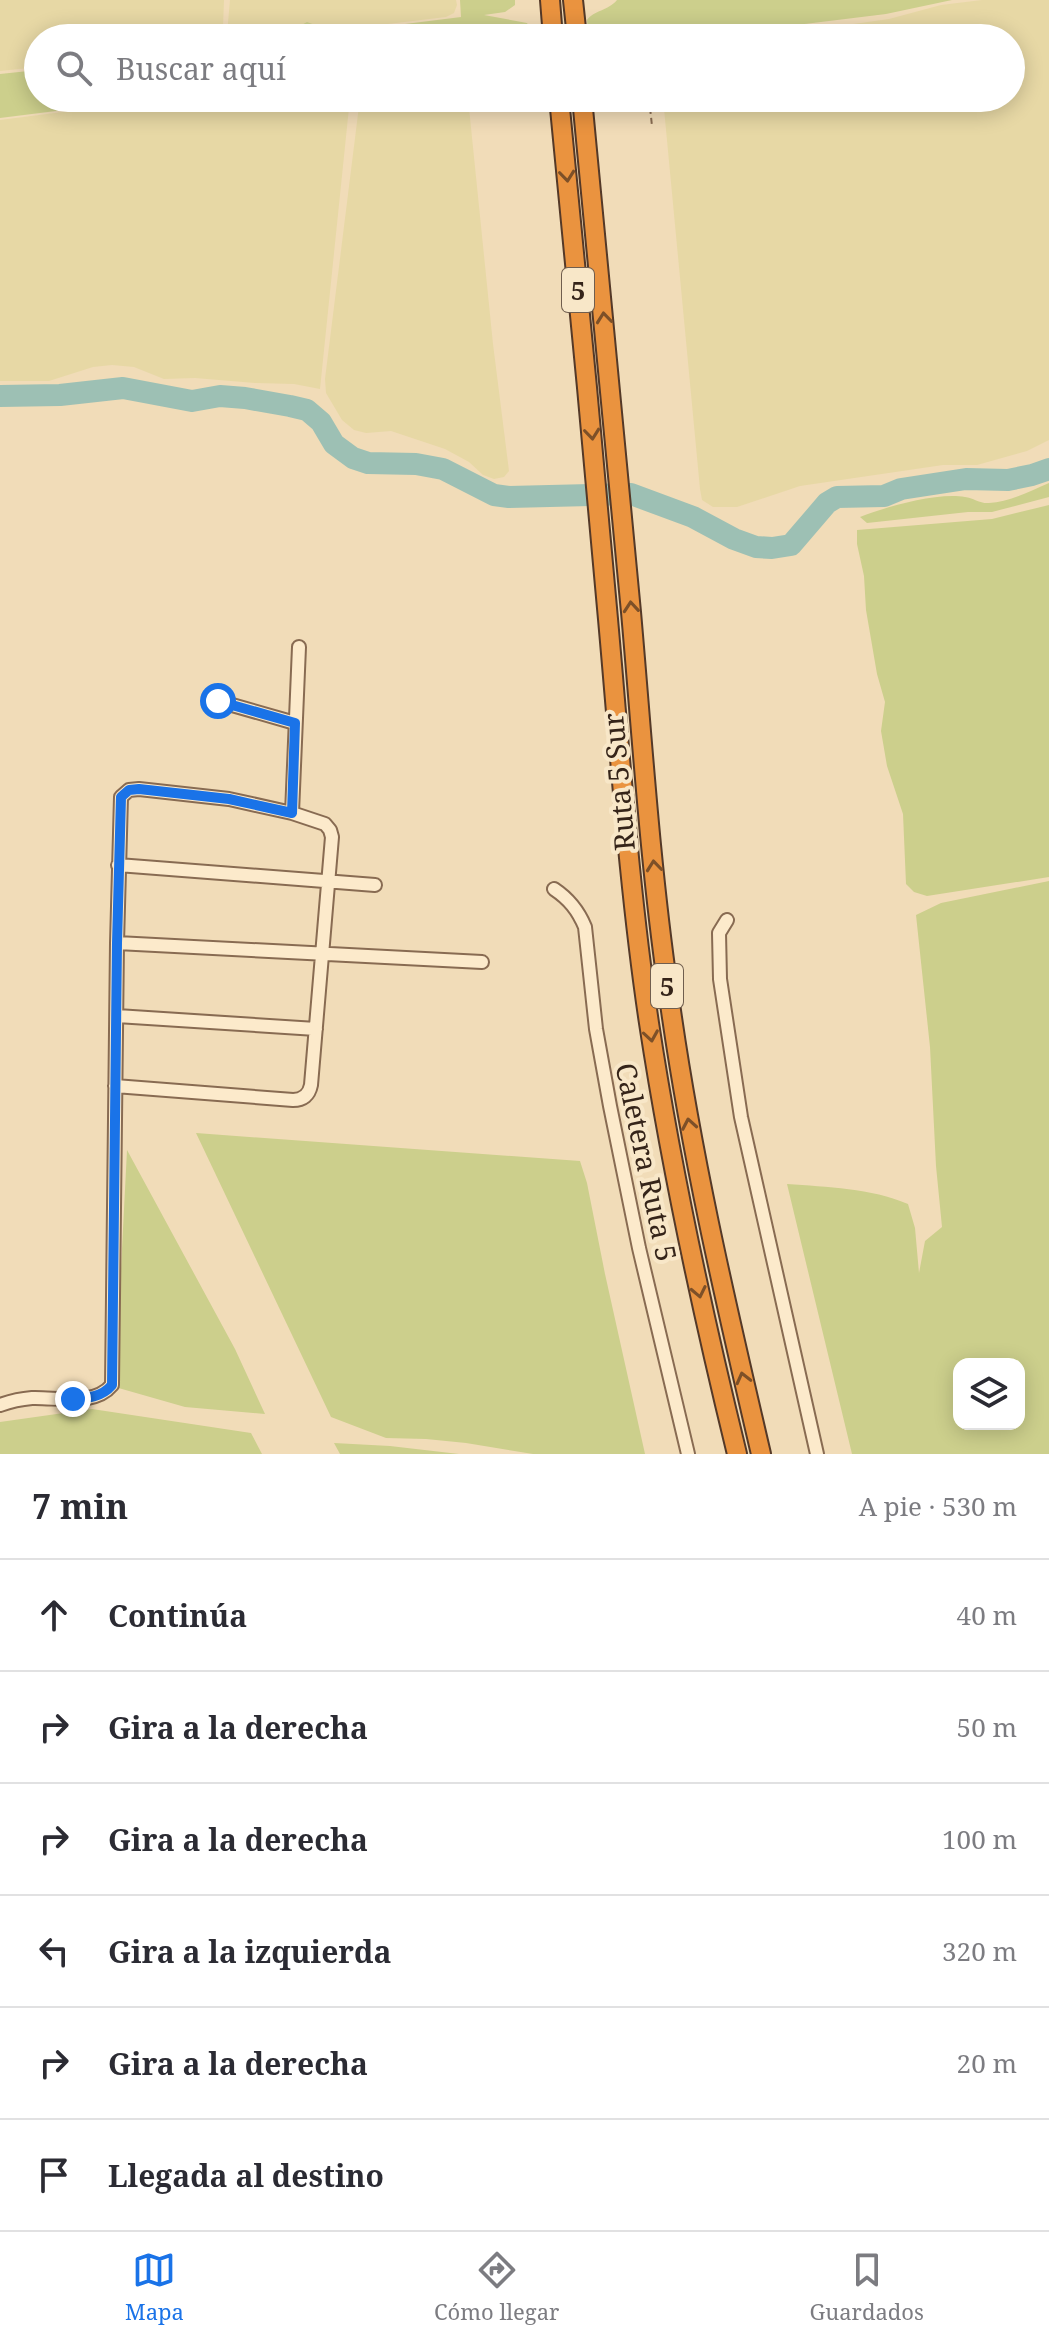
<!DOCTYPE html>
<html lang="es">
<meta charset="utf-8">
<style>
body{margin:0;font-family:"Noto Serif",serif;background:#f7f7f7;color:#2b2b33}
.controls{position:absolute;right:24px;bottom:24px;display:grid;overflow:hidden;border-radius:16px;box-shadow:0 4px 20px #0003}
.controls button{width:72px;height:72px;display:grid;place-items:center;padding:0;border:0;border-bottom:2px solid #e1e1e2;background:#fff;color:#2b2b33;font:40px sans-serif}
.stop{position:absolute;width:24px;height:24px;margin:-18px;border:6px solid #1a73e8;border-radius:50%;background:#fff}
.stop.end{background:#1a73e8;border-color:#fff;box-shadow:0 2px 8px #0008}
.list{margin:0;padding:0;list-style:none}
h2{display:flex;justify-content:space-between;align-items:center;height:104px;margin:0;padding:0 32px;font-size:34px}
h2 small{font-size:26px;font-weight:400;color:#7c7c81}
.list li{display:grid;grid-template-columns:52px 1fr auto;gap:24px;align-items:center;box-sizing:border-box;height:112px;padding:0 32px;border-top:2px solid #e1e1e2}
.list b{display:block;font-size:30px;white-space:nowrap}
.list em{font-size:26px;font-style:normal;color:#7c7c81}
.icon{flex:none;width:44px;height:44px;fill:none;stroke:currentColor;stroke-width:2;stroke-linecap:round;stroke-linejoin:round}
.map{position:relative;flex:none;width:1049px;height:1454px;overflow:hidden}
.search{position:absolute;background:#fff;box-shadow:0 4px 20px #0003;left:24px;right:24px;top:24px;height:88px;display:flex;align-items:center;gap:20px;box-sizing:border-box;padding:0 28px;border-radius:44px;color:#7c7c81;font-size:30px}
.sheet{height:776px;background:#fff}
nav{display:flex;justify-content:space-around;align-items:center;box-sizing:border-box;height:112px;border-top:2px solid #e1e1e2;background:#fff;font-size:22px;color:#7c7c81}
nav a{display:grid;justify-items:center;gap:4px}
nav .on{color:#1a73e8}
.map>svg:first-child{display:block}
.farmland{fill:#e7d8a5}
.green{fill:#cccf8c;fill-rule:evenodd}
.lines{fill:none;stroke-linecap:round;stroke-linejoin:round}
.river{stroke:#9dc0b4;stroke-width:22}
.minor-casing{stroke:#886b52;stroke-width:16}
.highway-casing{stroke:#543928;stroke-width:22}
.path{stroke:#886b52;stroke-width:2;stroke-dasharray:6 4;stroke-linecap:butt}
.minor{stroke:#fceacb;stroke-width:12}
.highway{stroke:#ea933f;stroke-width:18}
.oneway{stroke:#7d5028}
.route{stroke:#1a73e8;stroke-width:10}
.labels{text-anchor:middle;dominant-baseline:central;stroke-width:8;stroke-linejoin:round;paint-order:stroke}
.shield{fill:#f8e7c8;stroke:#705e4e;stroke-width:2}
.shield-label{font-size:26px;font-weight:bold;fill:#352419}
.street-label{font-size:28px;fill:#352419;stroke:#f8e7c8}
</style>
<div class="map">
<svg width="1049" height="1454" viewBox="0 0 1049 1454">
<rect width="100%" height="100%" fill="#f1dcb8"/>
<path class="farmland" d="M0,0H224L223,27L220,38H38V67L0,71Z
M230,0H456L457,5L454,13L446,17L272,38H231L227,34Z
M982,0H1049V440L1027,451L977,465H943L800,486L737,507H713L702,500L700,489L663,98H1011V38H722L782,34L889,19L941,5Z
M172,98H350L320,389L294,384L255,383L195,378L164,379L134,367L112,365L93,367L49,381H0V120Z
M360,98H468L493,344L509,471L504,477L494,479L483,475L469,462L445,449L391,431L366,433L354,430L342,420L326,393L325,379Z"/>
<path class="green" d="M460,0H515V5L505,12L484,15L527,23L531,30L468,38H289V32L307,22L315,25L325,34L461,17Z
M617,0H952L886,14L732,33L615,38L588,30L587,20C594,10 608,11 617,0Z
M38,70V98H160L0,118V74Z
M1049,483V497L992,512H968L867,523L860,517C886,507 937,492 965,497C973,498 981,504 989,503C1010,502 1030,491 1049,483Z
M1049,505V877L927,896L914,892L906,884L903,814L887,766L881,731L885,702L877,674L866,610L864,576L857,544V530L992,519Z
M1049,881V1454H852L787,1184C827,1187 871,1188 908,1204L915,1228L919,1273L925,1241L942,1227L936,1166L930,1047L916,915L941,903ZM1019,1364V1424H959V1364Z
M196,1133L580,1161L587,1183L605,1274L645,1454H533L466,1443L426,1439L386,1438L331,1417Z
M127,1150L235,1349L265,1414L185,1407L115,1387Z
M92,1409L251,1433L262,1454H0V1422Z
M334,1443L390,1446L459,1454H340Z"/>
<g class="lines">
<path class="river" d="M0,396L60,395L123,388L192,401L220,396L245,398L290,406L307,410L321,422L334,444L353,458L368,463L416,464L443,469L494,495L509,497L631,494L693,517L734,539L756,547L772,548L791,545L827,503L837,497L884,496L901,489L966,479L1008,480L1032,475L1049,469"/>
<g class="minor-casing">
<path id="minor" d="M218,701L295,723
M292,813L299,647
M118,865L375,885
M554,889C569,899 578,910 585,927L596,1029L610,1106L639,1248L688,1454
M727,920L719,933L720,979L741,1117L817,1454
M117,943L482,962
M117,1016L316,1029
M0,1405C11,1401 20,1399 32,1398C57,1397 94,1407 112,1385L117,943L121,797L129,790L139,789L229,799L292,813L325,824L330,830L332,837L311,1085C309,1095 303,1100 293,1100L115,1086"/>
</g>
<g class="highway-casing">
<path id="highway" d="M550,0L553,38
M573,0L577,38
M559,98C576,272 593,445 608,619C620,753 629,889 649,1023C671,1168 702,1311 737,1454
M582,98C599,269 616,440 631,612C642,737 650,864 668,989C689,1146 725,1300 761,1454"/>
</g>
<path class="path" d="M649,98L652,126"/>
<use href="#minor" class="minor"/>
<use href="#highway" class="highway"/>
</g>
<defs><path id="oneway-chevron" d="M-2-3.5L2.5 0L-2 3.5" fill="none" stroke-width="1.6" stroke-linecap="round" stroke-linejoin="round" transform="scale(2)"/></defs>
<g class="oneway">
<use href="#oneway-chevron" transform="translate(567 176) rotate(84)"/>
<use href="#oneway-chevron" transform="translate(604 318) rotate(-96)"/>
<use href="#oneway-chevron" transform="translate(592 434) rotate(84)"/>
<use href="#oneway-chevron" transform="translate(631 607) rotate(-95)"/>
<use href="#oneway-chevron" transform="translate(654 866) rotate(-96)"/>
<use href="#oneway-chevron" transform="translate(651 1036) rotate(81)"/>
<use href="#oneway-chevron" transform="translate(689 1124) rotate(-100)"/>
<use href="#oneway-chevron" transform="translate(699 1292) rotate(78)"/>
<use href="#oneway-chevron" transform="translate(743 1378) rotate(-104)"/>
</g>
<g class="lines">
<path class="route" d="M73,1399C88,1398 102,1397 112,1385L117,943L121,797L129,790L139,789L229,799L292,813L295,723L218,701"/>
</g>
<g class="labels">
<g class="shield">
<rect x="562" y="268" width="32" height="44" rx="6"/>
<rect x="651" y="964" width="32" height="44" rx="6"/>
</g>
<g class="shield-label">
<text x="578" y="290">5</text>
<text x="667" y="986">5</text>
</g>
<g class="street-label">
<text transform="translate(618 782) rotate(-95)">Ruta 5 Sur</text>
<text transform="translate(647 1162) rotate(78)">Caletera Ruta 5</text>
</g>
</g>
</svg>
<div class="controls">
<button><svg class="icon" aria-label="layers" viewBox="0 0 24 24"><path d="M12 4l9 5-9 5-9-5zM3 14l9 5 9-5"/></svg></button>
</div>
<div class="stop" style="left:218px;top:701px"></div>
<div class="stop end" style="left:73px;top:1399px"></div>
<div class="search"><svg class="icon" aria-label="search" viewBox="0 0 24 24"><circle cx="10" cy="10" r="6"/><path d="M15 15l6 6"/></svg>Buscar aquí</div>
</div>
<section class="sheet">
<h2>7 min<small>A pie · 530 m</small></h2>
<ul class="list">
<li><svg class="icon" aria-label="ahead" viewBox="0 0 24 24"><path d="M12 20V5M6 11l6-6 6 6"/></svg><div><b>Continúa</b></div><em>40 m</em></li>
<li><svg class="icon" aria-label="right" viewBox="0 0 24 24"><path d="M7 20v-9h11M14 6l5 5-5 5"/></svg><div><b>Gira a la derecha</b></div><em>50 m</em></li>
<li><svg class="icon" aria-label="right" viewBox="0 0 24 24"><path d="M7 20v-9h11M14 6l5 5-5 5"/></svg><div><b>Gira a la derecha</b></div><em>100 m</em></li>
<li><svg class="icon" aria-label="left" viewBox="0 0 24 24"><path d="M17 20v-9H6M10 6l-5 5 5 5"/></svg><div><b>Gira a la izquierda</b></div><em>320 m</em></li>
<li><svg class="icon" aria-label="right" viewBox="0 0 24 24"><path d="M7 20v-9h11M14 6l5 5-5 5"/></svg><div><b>Gira a la derecha</b></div><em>20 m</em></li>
<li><svg class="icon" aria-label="arrive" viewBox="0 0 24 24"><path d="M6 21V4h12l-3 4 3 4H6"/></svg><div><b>Llegada al destino</b></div></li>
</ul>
</section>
<nav>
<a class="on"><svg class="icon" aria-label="map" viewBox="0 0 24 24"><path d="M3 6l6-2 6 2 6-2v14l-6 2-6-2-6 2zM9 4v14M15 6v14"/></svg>Mapa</a>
<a><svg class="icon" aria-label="directions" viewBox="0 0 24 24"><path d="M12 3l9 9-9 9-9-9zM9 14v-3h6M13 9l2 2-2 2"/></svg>Cómo llegar</a>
<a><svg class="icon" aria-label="saved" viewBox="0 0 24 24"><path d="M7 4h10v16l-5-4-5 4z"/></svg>Guardados</a>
</nav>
